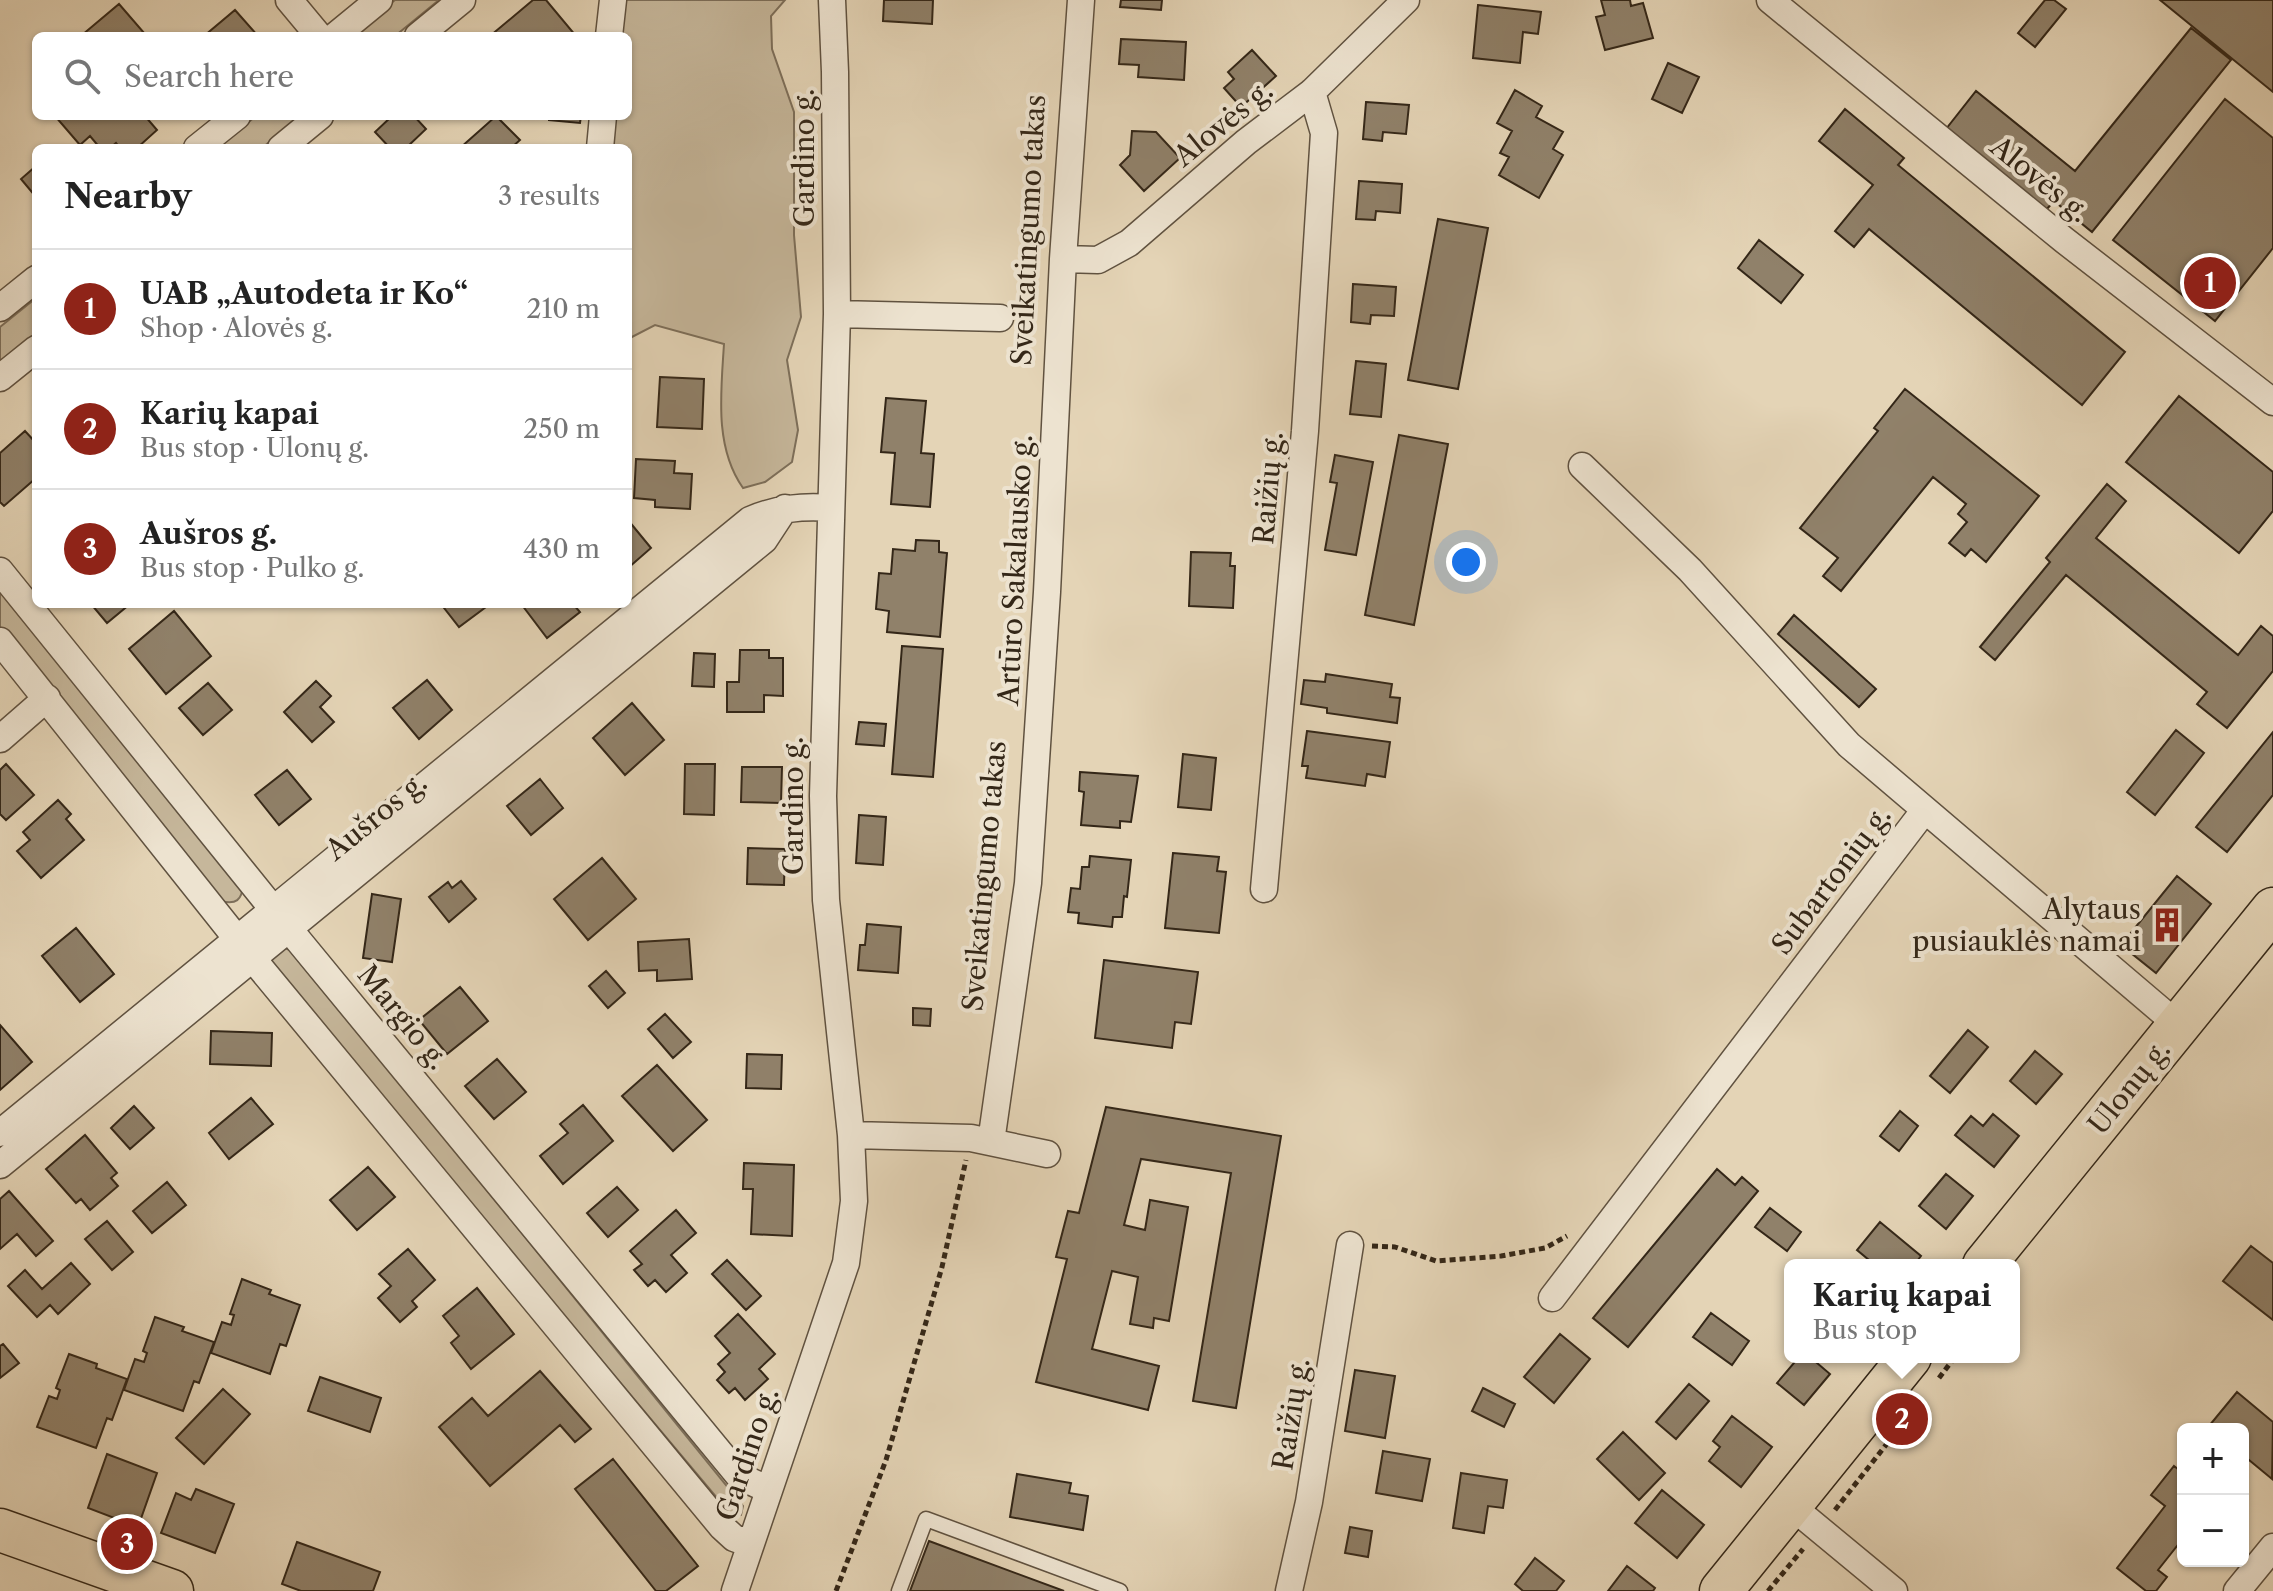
<!DOCTYPE html>
<meta charset="utf-8">
<style>
body{margin:0;font-family:"Libre Caslon Text",serif;background:#f2f2f2;color:#222}
.controls{position:absolute;right:24px;bottom:24px;display:grid;overflow:hidden;border-radius:12px;box-shadow:0 2px 6px #0004}
.controls button{width:72px;height:72px;display:grid;place-items:center;padding:0;border:0;border-bottom:2px solid #e0e0e0;background:#fff;color:#222;font:40px sans-serif}
.you{position:absolute;left:1466px;top:562px;width:28px;height:28px;margin:-20px;border:6px solid #fff;border-radius:50%;background:#1a73e8;box-shadow:0 0 0 12px #1a73e833}
.badge{display:grid;place-items:center;width:52px;height:52px;border-radius:50%;background:#8f2418;color:#fff;font-size:26px;font-weight:700}
.pin{position:absolute;translate:-50% -50%;border:4px solid #fff;box-shadow:0 2px 8px #0006}
.popup{position:absolute;left:1784px;top:1259px;width:236px;height:104px;box-sizing:border-box;display:grid;place-content:center;border-radius:12px;background:#fff;filter:drop-shadow(0 2px 6px #0005);font-size:26px;white-space:nowrap;color:#767676}
.popup b{font-size:30px;color:#222}
.popup::after{content:'';position:absolute;left:50%;top:100%;margin-left:-16px;border:16px solid transparent;border-top-color:#fff}
.list{margin:0;padding:0;list-style:none}
h2{display:flex;justify-content:space-between;align-items:center;height:104px;margin:0;padding:0 32px;font-size:34px}
h2 small{font-size:26px;font-weight:400;color:#767676}
.list li{display:grid;grid-template-columns:52px 1fr auto;gap:24px;align-items:center;box-sizing:border-box;height:120px;padding:0 32px;border-top:2px solid #e0e0e0}
.list b{display:block;font-size:30px;white-space:nowrap}
.list p{margin:0;font-size:26px;white-space:nowrap;color:#767676}
.list em{font-size:26px;font-style:normal;color:#767676}
.icon{flex:none;width:44px;height:44px;fill:none;stroke:currentColor;stroke-width:2;stroke-linecap:round;stroke-linejoin:round}
.map{position:relative;flex:none;width:2273px;height:1591px;overflow:hidden}
.search{position:absolute;background:#fff;box-shadow:0 2px 6px #0004;left:32px;top:32px;width:600px;height:88px;display:flex;align-items:center;gap:20px;box-sizing:border-box;padding:0 28px;border-radius:12px;color:#767676;font-size:30px}
.panel{position:absolute;background:#fff;box-shadow:0 2px 6px #0004;left:32px;top:144px;width:600px;height:464px;border-radius:12px}
.map>svg:first-child{display:block}
.green{fill:#c6b79b;stroke:#7d6f5a;stroke-width:2}
.building{fill:#90816a;stroke:#342718;stroke-width:2}
.lines{fill:none;stroke-linecap:round;stroke-linejoin:round}
.service-casing{stroke:#605240;stroke-width:17}
.minor-casing{stroke:#605240;stroke-width:29}
.primary-casing{stroke:#342718;stroke-width:45}
.path{stroke:#342718;stroke-width:5;stroke-dasharray:6 4;stroke-linecap:butt}
.service{stroke:#ede3d0;stroke-width:14}
.minor{stroke:#ede3d0;stroke-width:26}
.primary{stroke:#e4d4b6;stroke-width:42}
.labels{text-anchor:middle;dominant-baseline:central;stroke-width:8;stroke-linejoin:round;paint-order:stroke}
.street-label{font-size:28px;fill:#342718;stroke:#ede3d0}
.poi-label{font-size:28px;fill:#342718;stroke:#ede3d0;text-anchor:end}
</style>
<div class="map">
<svg width="2273" height="1591" viewBox="0 0 2273 1591">
<rect width="100%" height="100%" fill="#e4d4b6"/>
<filter id="stains"><feTurbulence type="fractalNoise" baseFrequency=".0025" numOctaves="4"/><feColorMatrix values="0 0 0 0 .2 0 0 0 0 .09 0 0 0 0 .02 0 0 0 .5 -.17"/></filter>
<radialGradient id="worn" r=".72"><stop offset=".6" stop-color="#630" stop-opacity="0"/><stop offset="1" stop-color="#630" stop-opacity=".3"/></radialGradient>
<path class="green" d="M395,0H439L395,36H357L359,29Z
M622,0H785L771,16L772,49L794,112V235L801,317L787,360L798,430L792,462L765,482L743,488C714,447 721,392 724,344L655,325L628,339V148H609L611,116H628V36H618Z
M256,116H301L262,148H217Z
M36,298V334L0,364V327Z
M0,586L243,885C242,900 236,905 221,901L0,628Z
M283,947L294,952L743,1506L741,1515L733,1517L273,969L270,959Z"/>
<path class="building" d="M533,0H546L576,36H490Z
M884,0H933L932,24L883,21Z
M1121,0H1162L1161,10L1120,7Z
M1601,0H1630L1631,6L1643,3L1653,38L1605,50L1596,17L1605,15Z
M2045,0H2054L2066,9L2035,47L2018,33Z
M2160,0H2273V92Z
M119,4L145,34L83,36L82,35Z
M1478,5L1541,12L1538,34L1523,32L1520,63L1473,58Z
M235,10L258,36H204Z
M2191,28L2231,60L2092,232L2054,201L2046,210L1946,129L1976,91L2075,171Z
M1121,39L1186,42L1184,80L1138,77L1139,65L1119,64Z
M1252,50L1276,76L1241,107L1224,88L1234,79L1228,72Z
M1668,63L1699,77L1682,113L1652,99Z
M1515,90L1542,106L1536,117L1563,132L1553,149L1563,155L1539,198L1499,175L1509,157L1500,153L1512,131L1497,123Z
M2225,99L2273,138V248L2215,321L2113,240Z
M1366,102L1409,105L1406,134L1383,132L1382,141L1363,139Z
M1845,109L1904,158L1898,165L2125,352L2082,405L1869,229L1854,247L1835,231L1873,185L1819,141Z
M55,116H145L157,130L137,148H120L116,143L110,148H100L90,136L80,145Z
M392,116H414L426,129L406,148H390L375,132Z
M496,116L520,140L511,148H460Z
M549,116H581L580,123L549,120Z
M1132,131L1156,132L1180,158L1144,191L1120,165L1130,155Z
M36,166V197L21,179Z
M1359,181L1402,184L1400,213L1376,211L1375,220L1356,219Z
M1438,219L1488,228L1458,389L1408,380Z
M1759,240L1803,275L1781,303L1738,268Z
M1353,284L1396,287L1394,316L1371,315L1370,324L1351,322Z
M1356,361L1386,364L1381,417L1350,414Z
M660,377L704,379L702,429L657,427Z
M1905,389L2039,496L1986,562L1971,549L1965,556L1949,543L1967,522L1958,514L1966,504L1933,477L1841,591L1823,576L1838,558L1800,528L1878,431L1874,428Z
M2179,396L2273,472V511L2239,553L2126,462Z
M886,398L926,401L921,453L934,454L930,507L891,504L895,453L881,452Z
M25,431L36,443V478L4,506L0,502V453Z
M1399,435L1448,444L1414,625L1365,615Z
M1335,455L1373,462L1356,555L1325,550L1337,483L1330,482Z
M636,459L675,461L674,473L692,474L690,509L655,507V500L634,498Z
M2107,484L2126,501L2096,538L2238,655L2261,626L2273,636V671L2227,728L2197,704L2207,692L2066,575L1995,660L1980,647L2050,562L2046,558Z
M628,520L651,548L628,568Z
M916,540L939,541V552L947,553L940,637L887,632L889,611L876,609L879,573L891,574L893,549L915,551Z
M1191,552L1231,553L1230,566H1235L1233,608L1189,606Z
M91,604H130L107,623Z
M441,604H490L459,627Z
M573,604L580,612L547,638L522,605Z
M174,611L211,656L166,694L129,649Z
M1794,615L1876,689L1859,707L1778,634Z
M902,646L943,649L933,777L892,774Z
M740,650H769V658H783V696L764,695V712H727V682H739Z
M694,653L715,654L714,687L692,686Z
M1326,674L1392,684L1390,697L1400,698L1397,723L1327,713V708L1301,704L1304,680L1325,682Z
M427,680L452,710L419,739L393,708Z
M316,681L331,696L320,707L334,722L312,742L284,712Z
M208,683L232,710L203,735L179,708Z
M632,703L664,740L625,775L593,738Z
M859,722L886,724L884,746L856,744Z
M2176,730L2204,753L2155,815L2127,792Z
M1307,731L1390,742L1385,777L1367,774L1365,786L1306,778L1308,766H1302Z
M2273,732V795L2227,852L2196,827Z
M1183,754L1216,758L1211,810L1178,807Z
M6,764L34,795L6,820L0,814V770Z
M685,764H715L714,815L684,814Z
M742,767H782L781,803L741,802Z
M287,770L311,799L279,825L255,795Z
M1080,772L1138,776L1131,822L1120,821V828L1081,825L1084,792L1079,791Z
M540,779L563,808L531,835L507,806Z
M58,800L71,814L66,819L84,840L41,878L17,851L30,840L23,832Z
M859,815L886,817L883,865L856,863Z
M748,848L785,849L784,885L747,884Z
M1173,853L1219,857L1217,871L1226,872L1219,933L1165,928Z
M1090,856L1131,860L1127,897L1124,896L1122,917H1113L1112,927L1078,923L1079,913L1068,912L1071,888L1080,889L1082,867H1089Z
M602,858L636,899L588,940L554,899Z
M2177,876L2211,904L2156,973L2121,945Z
M461,881L476,899L449,922L429,897L448,882L452,888Z
M372,894L401,899L392,962L363,958Z
M867,924L901,927L898,973L858,970L860,945H865Z
M76,928L114,974L80,1002L42,956Z
M689,939L692,979L657,981V970L639,971L638,942Z
M1104,960L1198,972L1191,1024L1175,1022L1172,1048L1095,1038Z
M606,971L625,993L608,1008L589,986Z
M460,987L488,1021L447,1054L419,1020Z
M913,1008L931,1009L930,1026L913,1025Z
M665,1014L691,1042L673,1058L648,1029Z
M0,1025L32,1062L0,1090Z
M1968,1030L1988,1047L1950,1093L1930,1076Z
M211,1031L272,1033L271,1066L210,1064Z
M2035,1051L2062,1074L2036,1104L2010,1081Z
M747,1054L782,1055L781,1089L746,1088Z
M497,1059L526,1092L494,1119L465,1086Z
M657,1065L707,1120L673,1151L622,1096Z
M251,1098L273,1124L229,1159L209,1133Z
M583,1105L613,1141L563,1184L540,1156L568,1133L560,1124Z
M134,1106L154,1128L130,1149L111,1128Z
M1106,1107L1281,1136L1236,1408L1193,1401L1231,1173L1141,1159L1124,1225L1145,1230L1150,1200L1188,1207L1169,1321L1154,1318L1153,1328L1130,1324L1138,1277L1112,1271L1092,1349L1159,1366L1148,1410L1036,1382L1067,1259L1056,1257L1068,1211L1079,1213Z
M1900,1111L1918,1126L1899,1151L1880,1136Z
M1993,1114L2019,1136L1994,1167L1955,1135L1971,1116L1983,1126Z
M85,1135L117,1173L111,1178L118,1186L90,1210L81,1199L76,1203L46,1169Z
M744,1163L794,1165L792,1236L751,1234L753,1189H743Z
M368,1167L395,1197L357,1230L330,1200Z
M1717,1169L1735,1185L1742,1177L1758,1191L1628,1347L1593,1318Z
M1946,1174L1973,1196L1946,1229L1919,1206Z
M167,1182L186,1205L152,1233L133,1211Z
M617,1187L638,1210L608,1237L587,1213Z
M9,1191L53,1241L36,1256L17,1234L0,1249V1199Z
M1770,1208L1801,1232L1787,1251L1755,1227Z
M676,1210L696,1233L671,1255L687,1273L666,1292L655,1280L648,1286L634,1270L642,1264L630,1251Z
M107,1221L133,1252L112,1270L85,1239Z
M1880,1222L1921,1256L1914,1265H1875L1857,1250Z
M2251,1246L2273,1263V1320L2223,1281Z
M408,1249L435,1280L412,1301L417,1307L400,1322L378,1298L391,1286L379,1274Z
M727,1260L761,1296L746,1310L712,1274Z
M71,1263L90,1284L58,1314L50,1305L37,1317L8,1286L25,1270L42,1289Z
M242,1279L271,1290L269,1294L300,1305L286,1346L280,1344L270,1374L211,1353L222,1322L231,1325L234,1315L230,1314Z
M477,1288L514,1334L471,1369L451,1343L459,1336L443,1316Z
M1711,1313L1749,1341L1732,1365L1693,1337Z
M738,1314L775,1354L759,1369L768,1379L745,1400L735,1388L729,1393L717,1380L725,1372L718,1364L730,1353L715,1336Z
M155,1317L184,1327L182,1331L214,1342L199,1383L194,1381L183,1411L124,1390L135,1359L144,1362L147,1353L143,1351Z
M1560,1334L1590,1359L1554,1403L1524,1377Z
M3,1344L19,1363L0,1378V1346Z
M69,1354L97,1364L96,1368L127,1379L112,1420L107,1418L96,1448L37,1427L49,1396L57,1399L60,1390L56,1388Z
M1799,1357H1810L1830,1374L1804,1405L1777,1383Z
M1355,1370L1395,1376L1385,1438L1345,1431Z
M540,1371L591,1429L575,1442L560,1425L490,1486L439,1427L472,1398L488,1416Z
M320,1377L381,1398L370,1432L308,1411Z
M1689,1384L1709,1401L1676,1439L1656,1422Z
M1483,1388L1515,1404L1504,1427L1472,1411Z
M223,1389L250,1414L204,1464L176,1438Z
M2237,1392L2273,1422L2272,1479L2243,1455V1429H2212L2209,1426Z
M1732,1416L1772,1447L1741,1487L1709,1461L1720,1447L1713,1441Z
M1623,1432L1665,1473L1639,1500L1597,1459Z
M1383,1451L1430,1459L1422,1501L1376,1493Z
M107,1454L157,1473L138,1527L88,1508Z
M613,1459L698,1566L666,1591H656L575,1489Z
M2174,1466L2183,1473V1543L2181,1541L2158,1570L2167,1577L2156,1591H2146L2117,1568L2165,1506L2151,1495Z
M1461,1473L1507,1480L1503,1508L1488,1506L1484,1533L1453,1528Z
M1017,1474L1071,1483L1069,1493L1088,1496L1083,1530L1010,1517Z
M196,1489L234,1504L215,1553L161,1533L176,1493L191,1500Z
M1662,1490L1704,1525L1677,1558L1635,1523Z
M1350,1527L1372,1531L1368,1557L1345,1553Z
M929,1541L1064,1591H910Z
M297,1542L380,1572L373,1591H301L282,1584Z
M1535,1558L1564,1581L1556,1591H1523L1515,1584Z
M1627,1566L1655,1588L1653,1591H1608Z"/>
<g class="lines">
<g class="service-casing">
<path id="service" d="M899,1591L926,1519L1120,1591"/>
</g>
<g class="minor-casing">
<path id="minor" d="M289,0L319,36
M1770,0L2064,240L2273,402
M335,36L379,0
M418,36L462,0
M609,36L613,0
M197,148L237,116
M281,148L320,116
M600,148L603,116
M1063,259L1098,260L1129,243L1246,142L1312,92L1406,0
M0,308L36,279
M837,314L1000,318
M0,378L36,349
M1582,466L1690,570L1849,745L2178,1025
M0,571L289,929L739,1476L769,1490
M0,641L253,959L722,1527L734,1538L750,1544
M0,739L47,698
M1264,889L1305,431L1324,133L1312,92
M0,1133L750,520C778,508 802,506 831,508
M851,1135L971,1138L1047,1154
M991,1142L1028,883L1047,592L1063,259L1081,0
M0,1165L764,540L785,508
M1552,1298L1924,811
M1790,1505L1894,1591
M735,1591L846,1263L854,1201L851,1135L826,900L823,796L837,314L835,72L832,0
M1289,1591L1309,1502L1350,1245
M2237,1591L2273,1547"/>
</g>
<g class="primary-casing">
<path id="primary" d="M1984,1265L2273,909
M0,1530L172,1591
M1721,1591L1910,1357"/>
</g>
<path class="path" d="M1372,1246L1395,1247L1436,1261L1501,1256L1545,1248L1567,1236
M1939,1378L1955,1357
M1835,1510L1893,1436
M836,1591L886,1460L942,1267L966,1160
M1768,1591L1803,1549"/>
<use href="#service" class="service"/>
<use href="#minor" class="minor"/>
<use href="#primary" class="primary"/>
</g>
<defs>
<g id="building-bare" transform="scale(2.76)"><path d="M-4-6H4V6H1V3H-1V6H-4ZM-2.5-4.3h1.7v1.8h-1.7ZM.8-4.3h1.7v1.8H.8ZM-2.5-1h1.7V.8h-1.7ZM.8-1h1.7V.8H.8Z" fill="#8f2418" stroke="#ede3d0" stroke-width="2.5" paint-order="stroke"/></g>
</defs>
<g fill-rule="evenodd">
<use href="#building-bare" x="2167" y="925"/>
</g>
<g class="labels">
<g class="street-label">
<text transform="translate(1223 123) rotate(-39)">Alovės g.</text>
<text transform="translate(804 158) rotate(-90)">Gardino g.</text>
<text transform="translate(2040 179) rotate(39)">Alovės g.</text>
<text transform="translate(1028 230) rotate(-87)">Sveikatingumo takas</text>
<text transform="translate(1268 488) rotate(-85)">Raižių g.</text>
<text transform="translate(1015 570) rotate(-87)">Artūro Sakalausko g.</text>
<text transform="translate(793 806) rotate(-90)">Gardino g.</text>
<text transform="translate(376 816) rotate(-39)">Aušros g.</text>
<text transform="translate(984 876) rotate(-85)">Sveikatingumo takas</text>
<text transform="translate(1831 880) rotate(-53)">Subartonių g.</text>
<text transform="translate(403 1017) rotate(51)">Margio g.</text>
<text transform="translate(2129 1087) rotate(-51)">Ulonų g.</text>
<text transform="translate(1291 1414) rotate(-81)">Raižių g.</text>
<text transform="translate(747 1454) rotate(-71)">Gardino g.</text>
</g>
<g class="poi-label">
<text x="2141" y="909">Alytaus<tspan x="2141" dy="32">pusiauklės namai</tspan></text>
</g>
</g>
<rect width="100%" height="100%" filter="url(#stains)"/>
<rect width="100%" height="100%" fill="url(#worn)"/>
</svg>
<div class="controls">
<button>+</button>
<button>−</button>
</div>
<div class="you"></div>
<div class="pin badge" style="left:2210px;top:283px">1</div>
<div class="pin badge" style="left:1902px;top:1419px">2</div>
<div class="popup"><b>Karių kapai</b>Bus stop</div>
<div class="pin badge" style="left:127px;top:1544px">3</div>
<div class="search"><svg class="icon" aria-label="search" viewBox="0 0 24 24"><circle cx="10" cy="10" r="6"/><path d="M15 15l6 6"/></svg>Search here</div>
<section class="panel">
<h2>Nearby<small>3 results</small></h2>
<ul class="list">
<li><span class="badge">1</span><div><b>UAB „Autodeta ir Ko“</b><p>Shop · Alovės g.</p></div><em>210 m</em></li>
<li><span class="badge">2</span><div><b>Karių kapai</b><p>Bus stop · Ulonų g.</p></div><em>250 m</em></li>
<li><span class="badge">3</span><div><b>Aušros g.</b><p>Bus stop · Pulko g.</p></div><em>430 m</em></li>
</ul>
</section>
</div>
